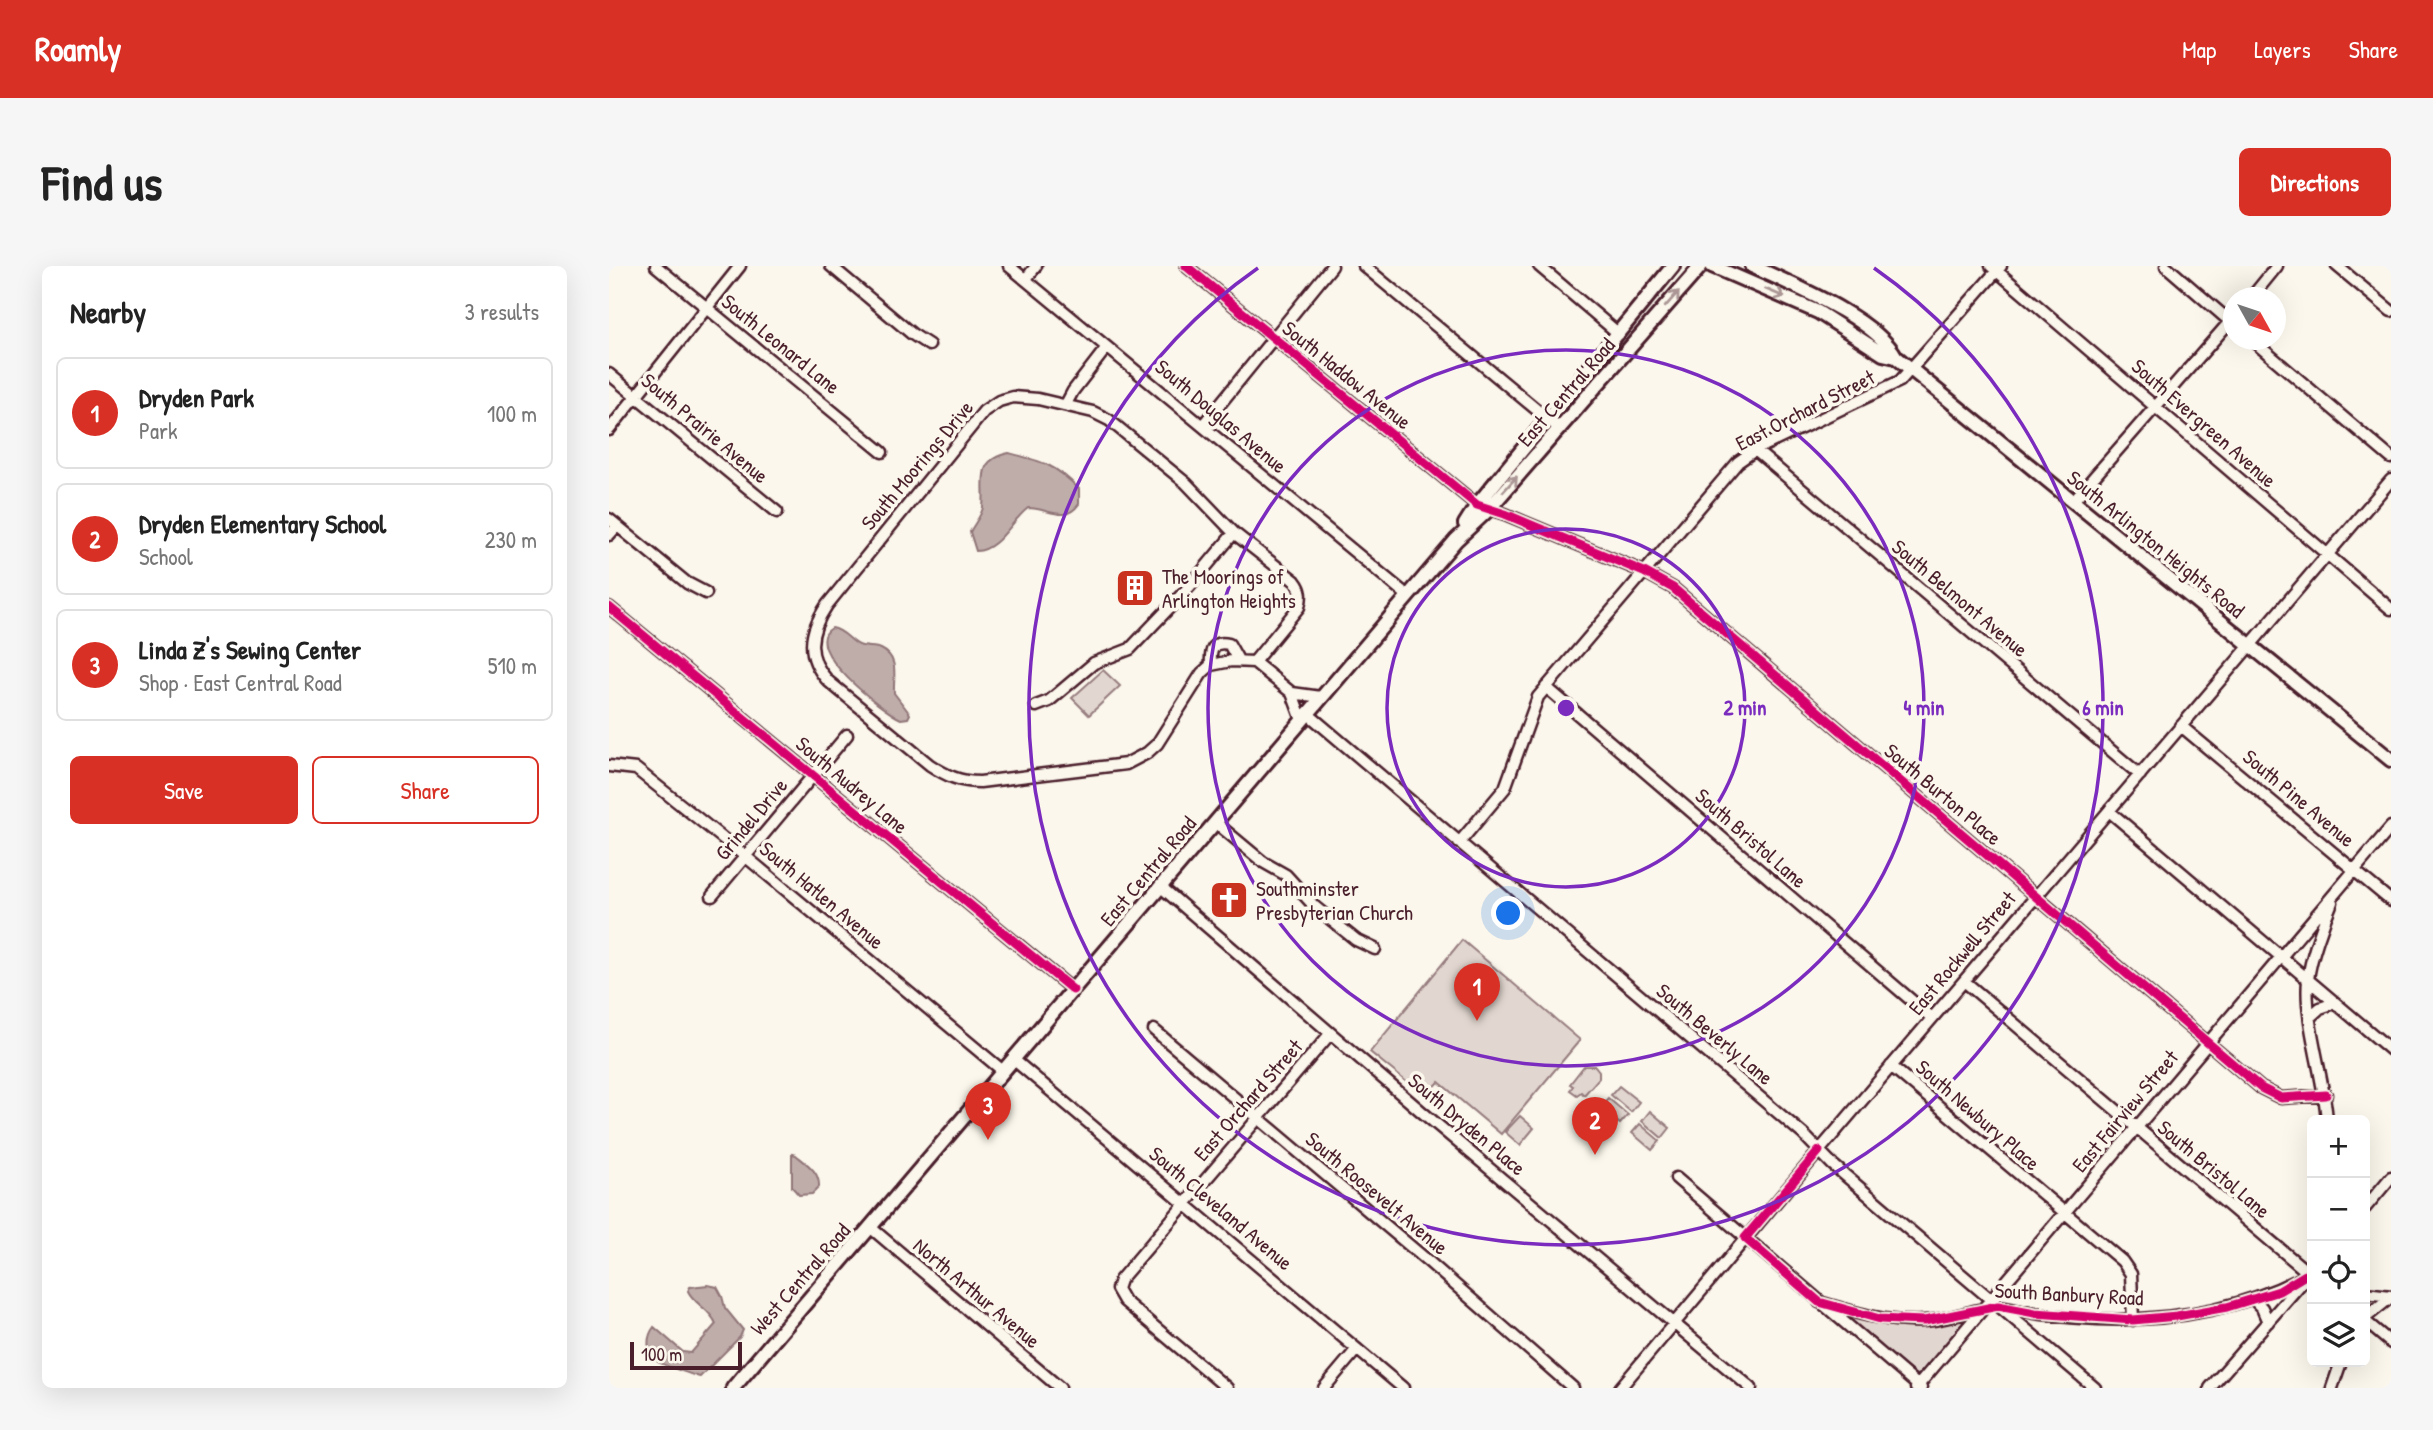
<!DOCTYPE html>
<meta charset="utf-8">
<style>
body{margin:0;font-family:"Patrick Hand",sans-serif;background:#f6f6f6;color:#222}
.controls{position:absolute;right:21px;bottom:21px;display:grid;overflow:hidden;border-radius:10px;box-shadow:0 7px 28px #0002}
.controls button{width:63px;height:63px;display:grid;place-items:center;padding:0;border:0;border-bottom:2px solid #e0e0e0;background:#fff;color:#222;font:35px sans-serif}
.compass{position:absolute;left:1614px;top:21px;width:63px;height:63px;border-radius:50%;background:#fff;box-shadow:0 7px 28px #0002;rotate:130deg}
.scale{position:absolute;left:21px;bottom:18px;width:112px;box-sizing:border-box;padding-left:7px;border:4px solid #4a1f2b;border-top:0;font-size:19px;line-height:24px;white-space:nowrap;color:#4a1f2b;-webkit-text-stroke:5px #fbf7ec;paint-order:stroke}
.you{position:absolute;left:900px;top:648px;width:24px;height:24px;margin:-18px;border:5px solid #fff;border-radius:50%;background:#1a73e8;box-shadow:0 0 0 10px #1a73e833}
.badge{display:grid;place-items:center;width:46px;height:46px;border-radius:50%;background:#d93025;color:#fff;font-size:23px;font-weight:700}
.pin{position:absolute;translate:-50% -58px;filter:drop-shadow(0 2px 4px #0008)}
.pin::after{content:'';position:absolute;top:37px;width:24px;height:21px;background:inherit;clip-path:polygon(0 0,100% 0,50% 100%)}
.list{margin:0;padding:0;list-style:none}
h2{display:flex;justify-content:space-between;align-items:center;height:91px;margin:0;padding:0 28px;font-size:30px}
h2 small{font-size:23px;font-weight:400;color:#767676}
.list li{display:grid;grid-template-columns:46px 1fr auto;gap:21px;align-items:center;box-sizing:border-box;height:112px;margin:0 14px 14px;padding:0 14px;border:2px solid #e0e0e0;border-radius:10px}
.list b{display:block;font-size:26px;white-space:nowrap}
.list p{margin:0;font-size:23px;white-space:nowrap;color:#767676}
.list em{font-size:23px;font-style:normal;color:#767676}
.actions{display:flex;gap:14px;padding:21px 28px}
.actions a{flex:1;padding:16px 0;border:2px solid #d93025;border-radius:10px;text-align:center;font-size:24px;color:#d93025}
.actions .main{background:#d93025;color:#fff}
.icon{flex:none;width:38px;height:38px;fill:none;stroke:currentColor;stroke-width:2;stroke-linecap:round;stroke-linejoin:round}
.map{position:relative;flex:none;width:1782px;height:1122px;overflow:hidden;border-radius:10px}
header{display:flex;align-items:center;gap:42px;box-sizing:border-box;height:98px;padding:0 35px;background:#d93025;color:#fff}
header strong{font-size:33px}
nav{display:flex;gap:38px;margin-inline-start:auto;font-size:24px}
.intro{display:flex;align-items:center;justify-content:space-between;box-sizing:border-box;height:168px;padding:0 42px}
h1{margin:0;font-size:49px}
.button{padding:18px 32px;border-radius:10px;background:#d93025;color:#fff;font-size:24px;font-weight:700}
main{display:flex;gap:42px;padding:0 42px}
aside{flex:1;background:#fff;border-radius:10px;box-shadow:0 7px 28px #0002}
.map>svg:first-child{display:block}
.green{fill:#e2d7d0;stroke:#967b7e;stroke-width:2}
.water{fill:#bfadaa;stroke:#907477;stroke-width:2}
.lines{fill:none;stroke-linecap:round;stroke-linejoin:round}
.minor-casing{stroke:#4a1f2b;stroke-width:15}
.major-casing{stroke:#4a1f2b;stroke-width:18}
.minor{stroke:#fbf7ec;stroke-width:10}
.major{stroke:#fbf7ec;stroke-width:12}
.cycleway-casing{stroke:#fbf7ec;stroke-width:13}
.cycleway{stroke:#d6006c;stroke-width:9}
.oneway{stroke:#ab9695}
.ring{fill:none;stroke:#7b2cbf;stroke-width:3.5}
.labels{text-anchor:middle;dominant-baseline:central;stroke-width:7;stroke-linejoin:round;paint-order:stroke}
.street-label{font-size:21px;fill:#4a1f2b;stroke:#fbf7ec}
.poi-label{font-size:21px;fill:#4a1f2b;stroke:#fbf7ec;text-anchor:start}
.centre{fill:#7b2cbf;stroke:#fbf7ec;stroke-width:3.5}
.ring-label{font-size:21px;text-anchor:middle;font-weight:bold;fill:#7b2cbf;stroke:#fbf7ec;stroke-width:7;stroke-linejoin:round;paint-order:stroke}
</style>
<header>
<strong>Roamly</strong>
<nav><a>Map</a><a>Layers</a><a>Share</a></nav>
</header>
<div class="intro"><h1>Find us</h1><a class="button">Directions</a></div>
<main>
<aside>
<h2>Nearby<small>3 results</small></h2>
<ul class="list">
<li><span class="badge">1</span><div><b>Dryden Park</b><p>Park</p></div><em>100 m</em></li>
<li><span class="badge">2</span><div><b>Dryden Elementary School</b><p>School</p></div><em>230 m</em></li>
<li><span class="badge">3</span><div><b>Linda Z's Sewing Center</b><p>Shop · East Central Road</p></div><em>510 m</em></li>
</ul>
<div class="actions"><a class="main">Save</a><a>Share</a></div>
</aside>
<div class="map">
<svg width="1782" height="1122" viewBox="0 0 1782 1122">
<rect width="100%" height="100%" fill="#fbf7ec"/>
<filter id="ink" filterUnits="userSpaceOnUse"><feTurbulence type="fractalNoise" baseFrequency=".0143" numOctaves="2"/><feDisplacementMap in="SourceGraphic" scale="14" xChannelSelector="R" yChannelSelector="G"/><feConvolveMatrix kernelMatrix="1 2 1 2 8 2 1 2 1" color-interpolation-filters="sRGB"/></filter>
<g filter="url(#ink)">
<path class="green" d="M494,404L511,420L480,449L463,432Z
M853,674L971,774L892,868L830,816L816,831L761,786Z
M975,800H986L990,805V812L975,829L972,826L968,829L961,824L964,820L961,818Z
M1010,820L1030,836L1022,846L1002,829Z
M999,832L1019,849L1011,858L991,841Z
M1041,845L1061,862L1053,872L1033,855Z
M911,850L925,862L911,879L896,866Z
M1031,858L1051,875L1043,884L1023,867Z
M1239,1051L1308,1062L1358,1052L1311,1108L1307,1109L1239,1054Z"/>
<path class="water" d="M400,187C432,195 446,198 470,223V238C456,258 439,242 419,242C402,255 389,285 367,285L361,266C365,258 373,249 374,241C377,216 365,194 400,187Z
M223,362C235,364 240,374 250,379C257,382 265,380 272,383C291,392 284,411 285,427L301,448L299,452L292,453C274,445 190,381 223,362Z
M183,888L187,889C198,898 211,906 210,921L203,928L190,929L183,921Z
M99,1019L108,1021L113,1030L116,1042L134,1064L131,1071L91,1111C86,1110 52,1098 49,1096C37,1088 37,1071 45,1061L74,1086L82,1087L107,1058C102,1044 85,1038 79,1025L81,1021Z"/>
<g class="lines">
<g class="minor-casing">
<path id="minor" d="M47,0L273,186
M222,0L303,68L320,79
M400,0L799,330
M577,0L868,239L896,248L1035,306L1064,322L1652,822L1672,832L1717,829
M755,0L951,163
M930,0L1010,68
M1382,0L1782,343
M1557,0L1624,58
M1728,0L1782,45
M417,13L427,0
M1642,32L1668,0
M1643,74L1782,192
M0,108L168,246
M457,138L464,125L498,81
M594,159L723,0
M0,164L131,0
M1146,184L1531,509
M1464,235L1624,52
M0,253L78,317L97,327
M0,269L8,260
M0,341L464,724
M645,396L690,341C693,330 693,324 686,315L625,267L577,217L500,154L484,146L429,133L404,131L390,135L375,145L218,339C200,366 196,390 219,415L321,499C338,510 351,516 371,516L517,498L538,487L548,478L593,407L602,399L622,395L645,396L683,427L693,454
M602,399C601,385 603,374 620,378L629,394
M937,421L1323,752
M683,427L712,431
M427,440L440,435L485,397L521,383L581,320L625,267
M698,447L1194,868L1224,899L1486,1122
M1572,460L1782,635
M0,500L27,503L136,590L394,805
M1500,545L1782,784
M606,556L654,596L677,609L706,641L747,674L766,683
M850,577L896,522L929,431L1129,196L1146,184L1291,115L1392,0
M551,620L813,846L1142,1122
M103,630L238,469
M1355,715L1703,1010
M1701,751L1711,742L1726,737
M545,764L820,996L964,1122
M404,793L794,1122
M1282,800L1513,995L1522,1008L1524,1054
M1718,854C1715,810 1695,755 1699,714C1701,693 1714,657 1723,636
M1067,912L1312,1122
M1756,942L1782,911
M261,961L451,1122
M1756,1027L1782,1030
M1644,1033L1653,1042L1659,1056
M1210,1036C1244,1046 1278,1057 1314,1055C1334,1054 1354,1047 1374,1043
M1389,1040C1402,1041 1414,1045 1426,1047C1520,1061 1616,1053 1700,1008
M1756,1052L1782,1031
M1756,1055L1782,1077
M618,1122L515,1035L508,1023L511,1014L721,768
M715,1122L748,1083
M1011,1122L1210,885L1782,214
M1307,1122L1782,561
M1601,1122L1696,1013
M1723,1122L1732,1096"/>
</g>
<g class="major-casing">
<path id="major" d="M1103,0L1209,46L1274,88L1287,91L1782,494
M1143,0C1183,19 1266,52 1287,91
M856,258L868,239L1064,0
M124,1122L847,274L879,244L1092,0"/>
</g>
<use href="#minor" class="minor"/>
<use href="#major" class="major"/>
<g class="cycleway-casing">
<path id="cycleway" d="M577,0L868,239L896,248L1035,306L1064,322L1652,822L1672,832L1717,829
M0,341L464,724
M1210,885L1136,972L1210,1036L1271,1053L1291,1054L1315,1055L1389,1040L1426,1047L1524,1054L1568,1050L1618,1041L1670,1025L1703,1005"/>
</g>
<use href="#cycleway" class="cycleway"/>
</g>
<defs><path id="oneway-shaft" d="M-6 0H5M1.5-3L5.5 0L1.5 3" fill="none" stroke-width="1.6" stroke-linecap="round" stroke-linejoin="round" transform="scale(1.75)"/></defs>
<g class="oneway">
<use href="#oneway-shaft" transform="translate(1166 27) rotate(23)"/>
<use href="#oneway-shaft" transform="translate(1063 33) rotate(-49)"/>
<use href="#oneway-shaft" transform="translate(901 218) rotate(-48)"/>
</g>
</g>
<g class="ring">
<circle cx="957" cy="442" r="179"/>
<circle cx="957" cy="442" r="358"/>
<path d="M1265 2A537 537 0 1 1 649 2"/>
</g>
<defs>
<g id="building-square" transform="scale(2.0125)"><rect x="-9" y="-9" width="18" height="18" rx="4" fill="#c8321e" stroke="#fbf7ec"/><path d="M-4-6H4V6H1V3H-1V6H-4ZM-2.5-4.3h1.7v1.8h-1.7ZM.8-4.3h1.7v1.8H.8ZM-2.5-1h1.7V.8h-1.7ZM.8-1h1.7V.8H.8Z" fill="#fff"/></g>
<g id="church-square" transform="scale(2.0125)"><rect x="-9" y="-9" width="18" height="18" rx="4" fill="#c8321e" stroke="#fbf7ec"/><path d="M-1.2-6h2.4v3.5h3.3v2.4h-3.3V6h-2.4V-.1h-3.3v-2.4h3.3Z" fill="#fff"/></g>
</defs>
<g fill-rule="evenodd">
<use href="#building-square" x="526" y="322"/>
<use href="#church-square" x="620" y="634"/>
</g>
<g class="labels">
<g class="street-label">
<text transform="translate(172 78) rotate(39)">South Leonard Lane</text>
<text transform="translate(738 109) rotate(39)">South Haddow Avenue</text>
<text transform="translate(957 126) rotate(-49)">East Central Road</text>
<text transform="translate(1196 144) rotate(-27)">East Orchard Street</text>
<text transform="translate(612 150) rotate(40)">South Douglas Avenue</text>
<text transform="translate(1595 157) rotate(41)">South Evergreen Avenue</text>
<text transform="translate(96 162) rotate(40)">South Prairie Avenue</text>
<text transform="translate(308 199) rotate(-50)">South Moorings Drive</text>
<text transform="translate(1547 278) rotate(39)">South Arlington Heights Road</text>
<text transform="translate(1351 332) rotate(40)">South Belmont Avenue</text>
<text transform="translate(243 519) rotate(40)">South Audrey Lane</text>
<text transform="translate(1334 528) rotate(40)">South Burton Place</text>
<text transform="translate(1690 532) rotate(40)">South Pine Avenue</text>
<text transform="translate(142 553) rotate(-50)">Grindel Drive</text>
<text transform="translate(1142 572) rotate(41)">South Bristol Lane</text>
<text transform="translate(539 605) rotate(-50)">East Central Road</text>
<text transform="translate(213 629) rotate(40)">South Hatlen Avenue</text>
<text transform="translate(1353 687) rotate(-50)">East Rockwell Street</text>
<text transform="translate(1106 768) rotate(40)">South Beverly Lane</text>
<text transform="translate(639 834) rotate(-49)">East Orchard Street</text>
<text transform="translate(1516 845) rotate(-50)">East Fairview Street</text>
<text transform="translate(1369 849) rotate(41)">South Newbury Place</text>
<text transform="translate(858 858) rotate(40)">South Dryden Place</text>
<text transform="translate(1605 903) rotate(40)">South Bristol Lane</text>
<text transform="translate(768 927) rotate(40)">South Roosevelt Avenue</text>
<text transform="translate(612 942) rotate(40)">South Cleveland Avenue</text>
<text transform="translate(191 1013) rotate(-49)">West Central Road</text>
<text transform="translate(368 1027) rotate(40)">North Arthur Avenue</text>
<text transform="translate(1460 1028) rotate(3)">South Banbury Road</text>
</g>
<g class="poi-label">
<text x="553" y="310">The Moorings of<tspan x="553" dy="24">Arlington Heights</tspan></text>
<text x="647" y="622">Southminster<tspan x="647" dy="24">Presbyterian Church</tspan></text>
</g>
</g>
<circle cx="957" cy="442" r="10" class="centre"/>
<g class="ring-label">
<text x="1136" y="449">2 min</text>
<text x="1315" y="449">4 min</text>
<text x="1494" y="449">6 min</text>
</g>
</svg>
<div class="controls">
<button>+</button>
<button>−</button>
<button><svg class="icon" aria-label="locate" viewBox="0 0 24 24"><circle cx="12" cy="12" r="6"/><path d="M12 2v4M12 18v4M2 12h4M18 12h4"/></svg></button>
<button><svg class="icon" aria-label="layers" viewBox="0 0 24 24"><path d="M12 4l9 5-9 5-9-5zM3 14l9 5 9-5"/></svg></button>
</div>
<svg class="compass" viewBox="-18 -18 36 36"><path d="M0-13l5 13h-10z" fill="#e53935"/><path d="M0 13l5-13h-10z" fill="#767676"/></svg>
<div class="scale">100 m</div>
<div class="you"></div>
<div class="pin badge" style="left:868px;top:755px">1</div>
<div class="pin badge" style="left:986px;top:889px">2</div>
<div class="pin badge" style="left:379px;top:874px">3</div>
</div>
</main>
